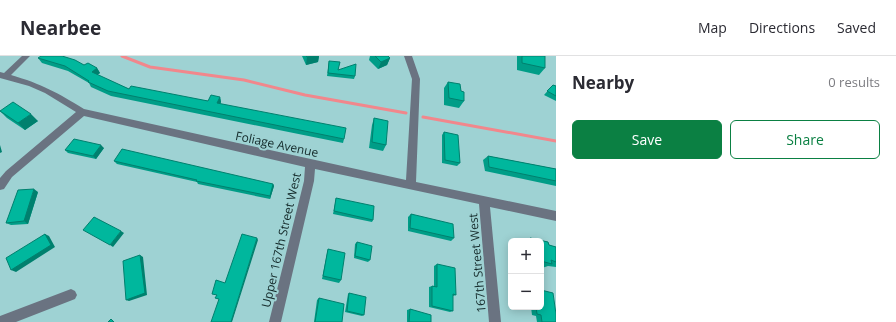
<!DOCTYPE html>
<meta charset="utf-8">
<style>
body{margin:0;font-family:"Open Sans",sans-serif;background:#f7f7f7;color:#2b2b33}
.controls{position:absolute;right:12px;bottom:12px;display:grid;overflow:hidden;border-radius:6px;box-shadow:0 2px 10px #0003}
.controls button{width:36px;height:36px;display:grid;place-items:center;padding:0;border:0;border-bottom:1px solid #e1e1e2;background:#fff;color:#2b2b33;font:20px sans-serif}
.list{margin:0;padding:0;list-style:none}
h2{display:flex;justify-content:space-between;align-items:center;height:52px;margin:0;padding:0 16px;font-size:17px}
h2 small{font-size:13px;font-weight:400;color:#7c7c81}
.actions{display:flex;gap:8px;padding:12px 16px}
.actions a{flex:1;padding:9px 0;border:1px solid #0b8043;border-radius:6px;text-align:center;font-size:14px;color:#0b8043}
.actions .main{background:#0b8043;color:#fff}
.map{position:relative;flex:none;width:556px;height:266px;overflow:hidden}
header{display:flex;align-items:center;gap:24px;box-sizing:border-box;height:56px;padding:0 20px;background:#fff;border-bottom:1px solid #e1e1e2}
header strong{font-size:19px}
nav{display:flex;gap:22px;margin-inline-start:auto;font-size:14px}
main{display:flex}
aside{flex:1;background:#fff}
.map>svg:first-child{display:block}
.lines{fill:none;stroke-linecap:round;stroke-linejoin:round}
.stream{stroke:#f1878c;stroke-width:3}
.minor{fill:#6a7381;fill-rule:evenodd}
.wall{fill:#009d87}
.shaded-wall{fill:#00806e}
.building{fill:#00b79d;stroke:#00806e}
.labels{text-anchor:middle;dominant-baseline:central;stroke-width:4;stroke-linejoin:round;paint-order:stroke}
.street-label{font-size:12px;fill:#142a2a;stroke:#9ed2d3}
</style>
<header>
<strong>Nearbee</strong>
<nav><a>Map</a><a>Directions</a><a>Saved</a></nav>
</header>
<main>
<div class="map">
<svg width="556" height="266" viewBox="0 0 556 266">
<rect width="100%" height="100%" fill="#9ed2d3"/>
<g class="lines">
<path class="stream" d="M122,0L150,11L244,24L305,39L406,57
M423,61L556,85"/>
<path class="minor" d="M22,0H30L11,19C42,28 58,37 84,53L406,124L412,23L404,0H412L420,23L416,126L556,155V165L490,151L501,266H489L479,148L315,113L314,125L281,266H269L304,125L305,111L84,60L12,121L4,133L0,134V122L6,115L76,56L45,37L29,30L0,22V16L4,17Z
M71,233L75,235L77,239L75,243L16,266H0V260Z"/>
</g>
<path class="wall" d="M302,0H319L318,6L306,9Z
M370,0H388L390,2L387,9L378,13L369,4Z
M517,0H545V12L539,19L517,14Z
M38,2L84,9L97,12L100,17L97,19L129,33L208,45L220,41L221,46L220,48L344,83L343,87L111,40L91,31L89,27L68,15L42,7Z
M329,5L338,14L355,20L354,23L327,20Z
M448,26L461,35L464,45L459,52L444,49V32Z
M553,29L556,30V45L544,39Z
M0,55L38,65L25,74L7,62Z
M374,62L386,89L383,95L369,92L372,69Z
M444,76L460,107L457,110L442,107V79Z
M104,92L96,103L68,97L65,94Z
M488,100L556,113V130L485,115L483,104Z
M114,105L273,128L274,130L270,143L198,128L197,126L117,108Z
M38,136L28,168L11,169L6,167Z
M336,142L373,164L372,166L333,158Z
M411,158L454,182L451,185L408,175V161Z
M530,182L548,186L549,189L556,191V211L548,210L542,212L541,211V185H524Z
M357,186L370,204L368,206L354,202L355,188Z
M328,193L341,224L339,227L322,223L327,197Z
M437,208L456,239L453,240V255L450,256L429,251V231L432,230H434V210Z
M349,237L364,259L362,260L345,256L348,238Z
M319,242L342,266H314L317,244Z
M531,251H541L556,266H537L536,260L532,259Z
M410,253L431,266H407V254Z"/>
<path class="shaded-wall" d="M314,0H319L318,6L306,9L307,1Z
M390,2L387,9L378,13L381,6Z
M97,12L100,17L94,21L92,16Z
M220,41L221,46L218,52L217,47Z
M31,58L38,65L25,74L18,67Z
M0,89L2,96L0,97Z
M101,89L104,92L96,103L93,100Z
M273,128L274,130L270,143V140Z
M34,133L38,136L28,168L24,165Z
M121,175L124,177L113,191L110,189Z
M45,178L49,180L55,191L16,216L11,214Z
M257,182L258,184L232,266H231Z
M140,199L143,201L147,239L129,245L126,244Z"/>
<path class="building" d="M41,0H62L75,4L84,9L88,7L97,12L92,16L129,33L131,30L208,45L211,39L220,41L217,47L346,72L344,83L108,35L88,26L89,25L65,10L38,2Z
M306,0H314L307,1Z
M375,0H388L390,2L381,6Z
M522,0H545V12L522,7Z
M329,5L340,6L338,14L356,8L355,20L328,17Z
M448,26L460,28L461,35L464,36V45L449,42Z
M553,29L556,30V40L547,35Z
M13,46L31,58L18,67L0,55Z
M374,62L388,65L386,89L372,86Z
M444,76L458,79L460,107L445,104Z
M74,83L101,89L93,100L65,94Z
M122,93L273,128L270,140L196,125L197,124L114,105Z
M488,100L556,113V125L489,111Z
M34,133L24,165L6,167L18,134Z
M336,142L374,150L373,164L334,155Z
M411,158L453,168L454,182L410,172Z
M94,161L121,175L110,189L83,174Z
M45,178L51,189L11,214L6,202Z
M242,178L257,182L231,266H211L219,243L215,242L217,239L212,238L216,224L225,227Z
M530,182L548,186L549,189L556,191V206L551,204L552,208L541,205V185H531Z
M357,186L372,190L370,204L355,200Z
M328,193L345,197L341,224L323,220Z
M140,199L145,237L126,244L123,205Z
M437,208L455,212L456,239L453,238V255L432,250V230L437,231Z
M541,234L553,237L556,258V266H542L541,259L537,258L536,251H541Z
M349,237L366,241L364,259L347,255Z
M319,242L344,248L342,266H315Z
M410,253L431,259V266H409Z
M111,263L114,266H108Z"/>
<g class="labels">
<g class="street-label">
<text transform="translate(277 88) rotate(12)">Foliage Avenue</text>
<text transform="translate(281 184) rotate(-77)">Upper 167th Street West</text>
<text transform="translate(477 207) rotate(-95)">167th Street West</text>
</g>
</g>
</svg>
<div class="controls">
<button>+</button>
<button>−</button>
</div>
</div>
<aside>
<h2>Nearby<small>0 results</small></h2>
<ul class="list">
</ul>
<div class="actions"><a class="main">Save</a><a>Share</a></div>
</aside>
</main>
